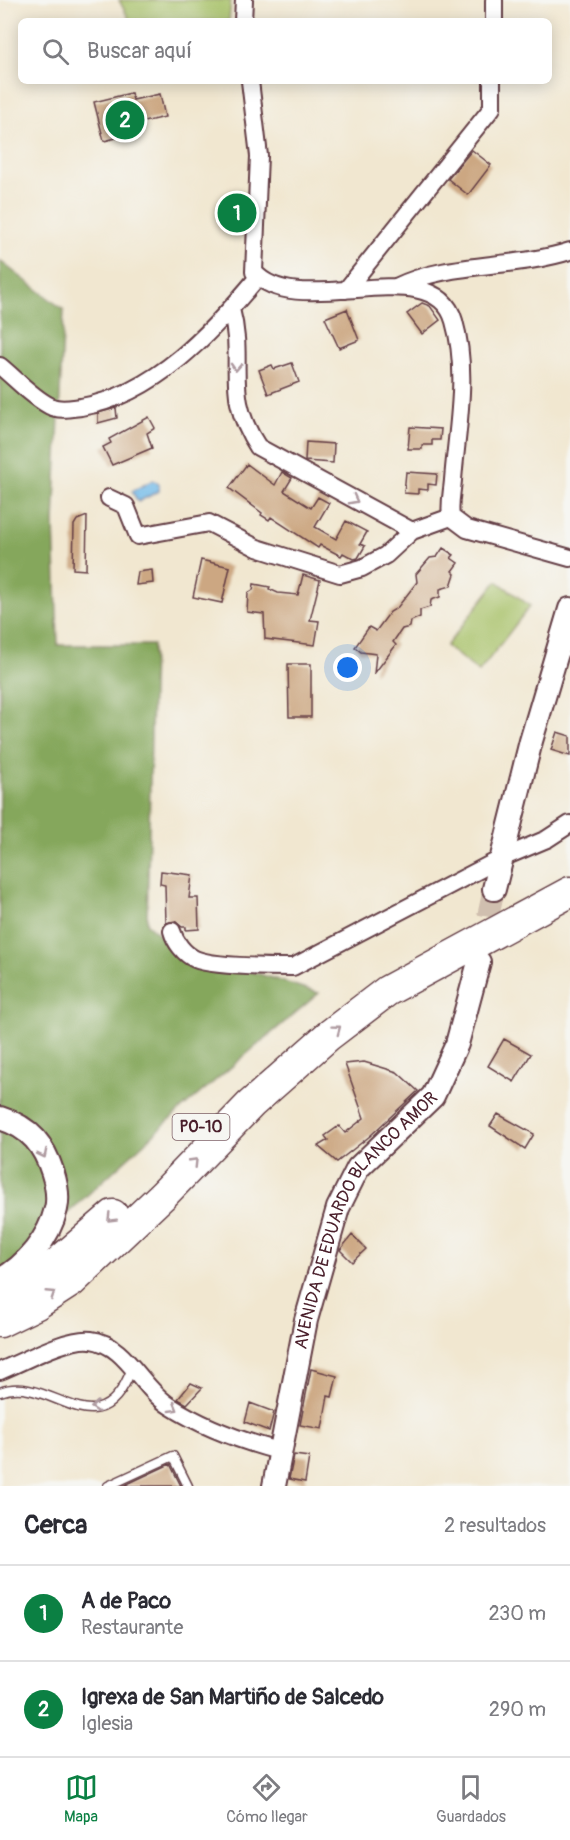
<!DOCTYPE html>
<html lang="es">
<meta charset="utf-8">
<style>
body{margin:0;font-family:Pangolin,sans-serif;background:#f7f7f7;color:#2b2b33}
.you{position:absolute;left:348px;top:668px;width:21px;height:21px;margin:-15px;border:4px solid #fff;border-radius:50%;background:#1a73e8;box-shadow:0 0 0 9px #1a73e833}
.badge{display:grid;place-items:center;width:39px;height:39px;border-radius:50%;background:#0b8043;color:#fff;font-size:20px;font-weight:700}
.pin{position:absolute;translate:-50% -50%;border:3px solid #fff;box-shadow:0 2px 6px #0006}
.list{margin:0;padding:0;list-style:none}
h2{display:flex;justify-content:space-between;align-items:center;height:78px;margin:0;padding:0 24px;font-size:26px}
h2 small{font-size:20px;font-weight:400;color:#7c7c81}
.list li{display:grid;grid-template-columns:39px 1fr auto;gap:18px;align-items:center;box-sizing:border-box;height:96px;padding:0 24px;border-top:2px solid #e1e1e2}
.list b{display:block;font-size:22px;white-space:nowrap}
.list p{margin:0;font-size:20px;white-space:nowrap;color:#7c7c81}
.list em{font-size:20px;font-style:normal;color:#7c7c81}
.icon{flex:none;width:33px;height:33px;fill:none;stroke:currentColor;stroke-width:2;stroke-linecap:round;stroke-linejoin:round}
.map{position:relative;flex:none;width:570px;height:1486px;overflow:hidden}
.search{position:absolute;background:#fff;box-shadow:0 3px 15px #0003;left:18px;right:18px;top:18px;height:66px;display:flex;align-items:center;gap:15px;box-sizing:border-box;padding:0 21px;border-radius:9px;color:#7c7c81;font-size:22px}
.sheet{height:270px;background:#fff}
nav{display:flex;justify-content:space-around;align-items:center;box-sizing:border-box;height:84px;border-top:2px solid #e1e1e2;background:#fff;font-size:16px;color:#7c7c81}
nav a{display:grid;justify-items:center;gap:3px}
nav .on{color:#0b8043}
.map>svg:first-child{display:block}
.green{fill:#a7c167;stroke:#787049;stroke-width:1.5}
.forest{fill:#85a75c;stroke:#686344;stroke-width:1.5}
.water{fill:#71bae9;stroke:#5e6c8a;stroke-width:1.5}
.building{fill:#cca782}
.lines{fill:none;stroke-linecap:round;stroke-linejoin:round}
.secondary-tunnel{stroke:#d0bfaf;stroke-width:22;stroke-dasharray:22 11;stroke-linecap:butt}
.lane-casing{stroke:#633d44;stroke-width:11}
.street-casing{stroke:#633d44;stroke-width:20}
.secondary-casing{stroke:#633d44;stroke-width:26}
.highway-casing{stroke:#633d44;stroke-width:33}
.lane{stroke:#fff;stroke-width:8}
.street{stroke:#fff;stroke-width:16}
.secondary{stroke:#fff;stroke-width:22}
.highway{stroke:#fff;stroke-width:30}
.oneway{stroke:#ae9aa0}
.labels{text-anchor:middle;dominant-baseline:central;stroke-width:4.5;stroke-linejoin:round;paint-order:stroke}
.shield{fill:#f6f6f2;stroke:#7e6067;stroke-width:1.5}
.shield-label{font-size:16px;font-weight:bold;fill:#4a1f2b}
.street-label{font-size:18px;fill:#4a1f2b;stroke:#f6f6f2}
</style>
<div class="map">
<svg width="570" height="1486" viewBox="0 0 570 1486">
<rect width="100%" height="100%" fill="#f6f6f2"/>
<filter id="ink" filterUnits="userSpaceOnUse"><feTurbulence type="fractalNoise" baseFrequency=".0167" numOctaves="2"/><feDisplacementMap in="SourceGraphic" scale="12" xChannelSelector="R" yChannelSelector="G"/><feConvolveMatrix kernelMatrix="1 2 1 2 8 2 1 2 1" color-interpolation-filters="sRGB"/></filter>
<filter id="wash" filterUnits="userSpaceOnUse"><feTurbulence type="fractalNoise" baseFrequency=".008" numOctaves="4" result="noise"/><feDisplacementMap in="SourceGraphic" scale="24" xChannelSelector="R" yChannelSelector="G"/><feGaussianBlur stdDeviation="1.35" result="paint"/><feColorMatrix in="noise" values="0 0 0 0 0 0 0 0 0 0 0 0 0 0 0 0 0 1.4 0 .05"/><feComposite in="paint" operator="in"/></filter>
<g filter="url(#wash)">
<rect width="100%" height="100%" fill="#f1e7d0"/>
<path class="green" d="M119,0H231L229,21H130Z
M497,581L530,606L479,672L446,646Z"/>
<path class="forest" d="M0,261L64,310L54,523L58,645H153L147,924L194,964L253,972L319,993L178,1112L11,1265L0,1269Z"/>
<path class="water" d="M153,480L159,484V491L138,502L132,491Z"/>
<g id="blocks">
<path class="building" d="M131,93L133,100L160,94L165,117L139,123L140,132L104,141L94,102Z
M472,150L491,165L468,195L448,179Z
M422,303L430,306L440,320L422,334L407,314Z
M347,309L359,340L339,348L325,318Z
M292,363L299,382L268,394L259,370L272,365L274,369Z
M116,408L117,418L98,423V413Z
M149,417L155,428L147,433L152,448L112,465L103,447L111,443L109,439Z
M410,427L441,429L440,440H432V445H422V449H408Z
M306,442L334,444L333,463L305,461Z
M247,464L275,485L282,472L292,478L284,491L311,508L318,497L329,503L315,527L336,539L346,521L367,532L360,544L365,546L358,558L354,559L343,553L341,556L320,545L318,548L271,517L269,520L261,515L262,513L229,488Z
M406,472L437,474L436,485L428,484V490L418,489V494L404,493Z
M87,516L86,570L73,569L74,525L77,520Z
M443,548L454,555L451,558L458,563L452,571L455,574L451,586L440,589V597L431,600L430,607L420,610V617L411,621L410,627L402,629L393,642L396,645L374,674L376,654L361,652L355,647L369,627L376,631L390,612L397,608L417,582L416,574L430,558L437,557Z
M201,560L230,567L222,603L193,597Z
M152,570L153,583L136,585L138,572Z
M303,575L320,580L310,620L319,621L315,645L265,639L264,614L247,612L248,593L253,590L254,584L270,587L269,589L278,593L298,595Z
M288,664H311V717H289Z
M557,732L570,736V756L551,750Z
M161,871L192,875L189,898H198L199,929L186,930V927H182L175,921L166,923L165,885L160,884Z
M504,1039L531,1054L514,1082L488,1066Z
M364,1062L397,1072L418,1091L370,1136L337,1162L318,1146L328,1140L325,1136L339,1126L345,1133L364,1118L345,1064Z
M498,1114L534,1134L525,1149L490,1126Z
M352,1235L366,1249L352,1262L340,1250Z
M311,1369L337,1376L332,1397L328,1396L322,1429L300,1425Z
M191,1383L202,1388L187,1404L178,1399Z
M250,1403L274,1412L269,1431L245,1422Z
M294,1455L309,1457L305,1482L289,1479Z
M170,1464L181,1486H123Z"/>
</g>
</g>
<g filter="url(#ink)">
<use href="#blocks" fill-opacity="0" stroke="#633d44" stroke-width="1.5"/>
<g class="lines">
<path class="secondary-tunnel" d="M481,949L494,889"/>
<g class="lane-casing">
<path id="lane" d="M0,1392C51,1372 99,1456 132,1368
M108,1486L173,1456L188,1486"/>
</g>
<g class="street-casing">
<path id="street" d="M243,21L244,0
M494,21V0
M250,81L259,156L254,272C297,323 434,249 454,321C469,373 457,428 453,480C452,493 449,504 451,517L467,529L570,558
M396,287C449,261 514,269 570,251
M346,290L492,108V81
M231,309C246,364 222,392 258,447L412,531
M0,366C16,379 32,397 50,406C59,411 72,408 81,407C155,395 213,331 258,277
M109,498L126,506L138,536L209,523L257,548L340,574L362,568L386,555L412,531L451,517
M172,931C175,942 184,954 195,959C213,967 271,967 293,967L502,858L547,839L570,824
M0,1371C23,1362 67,1337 91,1340C126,1344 141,1388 170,1406C203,1427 241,1441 279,1451"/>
</g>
<g class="secondary-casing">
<g id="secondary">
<path d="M494,889L531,741L570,609"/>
<path d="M0,1118C13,1122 26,1129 35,1139C49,1155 61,1189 56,1209C49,1238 26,1266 0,1280"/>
<path id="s1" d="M274,1486L306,1320L338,1208L358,1168L433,1096L457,1044L479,962"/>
</g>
</g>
<g class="highway-casing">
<path id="highway" d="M0,1299L56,1264L113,1215
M0,1322L37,1304L71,1282L163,1195L251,1104L328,1036L387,991L570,892"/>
</g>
<use href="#lane" class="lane"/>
<use href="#street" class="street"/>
<use href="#secondary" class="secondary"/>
<use href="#highway" class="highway"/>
</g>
<defs><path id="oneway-chevron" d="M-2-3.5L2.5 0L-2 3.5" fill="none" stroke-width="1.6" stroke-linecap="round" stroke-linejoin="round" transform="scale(1.5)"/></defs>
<g class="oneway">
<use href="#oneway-chevron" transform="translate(236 367) rotate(93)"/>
<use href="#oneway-chevron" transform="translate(354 500) rotate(28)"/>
<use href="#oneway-chevron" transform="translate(337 1029) rotate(-37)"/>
<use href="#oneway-chevron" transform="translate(43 1154) rotate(63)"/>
<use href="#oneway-chevron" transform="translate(194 1162) rotate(-46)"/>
<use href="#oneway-chevron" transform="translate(111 1218) rotate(135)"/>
<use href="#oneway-chevron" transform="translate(51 1294) rotate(-33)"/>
<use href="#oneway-chevron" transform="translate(95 1407) rotate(175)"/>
<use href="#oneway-chevron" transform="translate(174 1408) rotate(30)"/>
</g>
</g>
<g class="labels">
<rect class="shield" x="172.5" y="1114" width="57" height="26" rx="4.5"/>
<g class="shield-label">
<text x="201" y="1127">PO-10</text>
</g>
<g class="street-label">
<text stroke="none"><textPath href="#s1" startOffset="288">AVENIDA DE EDUARDO BLANCO AMOR</textPath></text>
</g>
</g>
</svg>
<div class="you"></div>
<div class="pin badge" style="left:237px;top:213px">1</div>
<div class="pin badge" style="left:125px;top:120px">2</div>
<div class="search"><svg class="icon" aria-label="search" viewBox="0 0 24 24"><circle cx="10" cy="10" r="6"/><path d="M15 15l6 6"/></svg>Buscar aquí</div>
</div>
<section class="sheet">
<h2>Cerca<small>2 resultados</small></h2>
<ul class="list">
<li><span class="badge">1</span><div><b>A de Paco</b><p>Restaurante</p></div><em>230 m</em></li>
<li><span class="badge">2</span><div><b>Igrexa de San Martiño de Salcedo</b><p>Iglesia</p></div><em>290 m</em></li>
</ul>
</section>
<nav>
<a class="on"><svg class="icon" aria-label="map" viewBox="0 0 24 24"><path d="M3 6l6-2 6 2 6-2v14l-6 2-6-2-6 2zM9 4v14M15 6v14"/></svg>Mapa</a>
<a><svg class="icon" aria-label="directions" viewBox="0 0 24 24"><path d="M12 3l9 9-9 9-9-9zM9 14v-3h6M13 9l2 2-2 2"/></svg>Cómo llegar</a>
<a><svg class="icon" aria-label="saved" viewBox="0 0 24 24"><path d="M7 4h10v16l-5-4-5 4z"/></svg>Guardados</a>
</nav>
